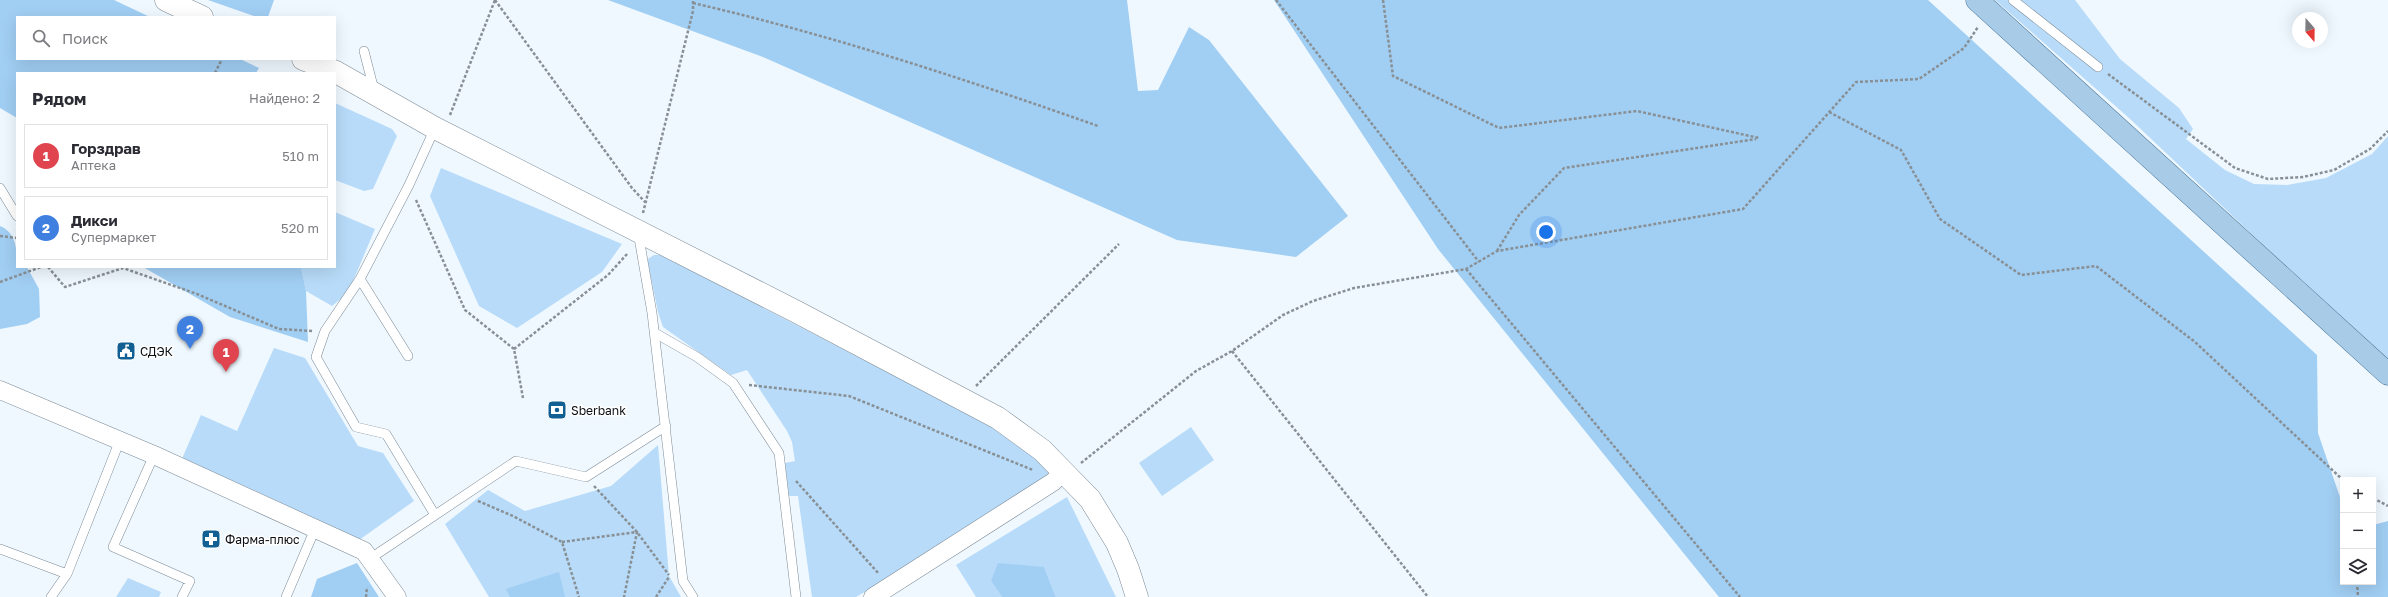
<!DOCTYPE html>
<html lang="ru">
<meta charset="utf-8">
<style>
body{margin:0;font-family:"Golos Text",sans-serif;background:#f7f7f7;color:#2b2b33}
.controls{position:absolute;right:12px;bottom:12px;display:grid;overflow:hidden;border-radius:0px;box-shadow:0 4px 16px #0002}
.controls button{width:36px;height:36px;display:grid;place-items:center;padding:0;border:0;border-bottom:1px solid #e1e1e2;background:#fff;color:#2b2b33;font:20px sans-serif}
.compass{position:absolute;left:2292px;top:12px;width:36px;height:36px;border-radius:50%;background:#fff;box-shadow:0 4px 16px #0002;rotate:160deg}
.you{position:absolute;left:1546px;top:232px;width:14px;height:14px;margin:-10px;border:3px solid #fff;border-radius:50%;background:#1a73e8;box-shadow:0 0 0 6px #1a73e833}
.badge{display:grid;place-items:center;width:26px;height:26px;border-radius:50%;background:#126093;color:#fff;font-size:13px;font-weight:700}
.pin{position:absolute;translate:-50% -33px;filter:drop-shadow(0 1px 2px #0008)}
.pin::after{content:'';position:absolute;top:21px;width:14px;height:12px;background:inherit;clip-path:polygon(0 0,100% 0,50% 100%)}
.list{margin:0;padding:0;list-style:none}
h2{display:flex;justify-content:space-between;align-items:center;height:52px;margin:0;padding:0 16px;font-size:17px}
h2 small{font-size:13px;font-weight:400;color:#7c7c81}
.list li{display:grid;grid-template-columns:26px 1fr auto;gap:12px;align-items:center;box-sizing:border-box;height:64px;margin:0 8px 8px;padding:0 8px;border:1px solid #e1e1e2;border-radius:0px}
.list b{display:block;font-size:15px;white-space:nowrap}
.list p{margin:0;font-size:13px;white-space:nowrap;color:#7c7c81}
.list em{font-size:13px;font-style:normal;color:#7c7c81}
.icon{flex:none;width:22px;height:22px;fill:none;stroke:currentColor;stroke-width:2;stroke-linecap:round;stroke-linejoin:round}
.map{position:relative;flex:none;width:2388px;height:597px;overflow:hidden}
.search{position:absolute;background:#fff;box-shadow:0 4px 16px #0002;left:16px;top:16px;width:320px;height:44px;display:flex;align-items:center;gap:10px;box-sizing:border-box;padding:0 14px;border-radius:0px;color:#7c7c81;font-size:15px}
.panel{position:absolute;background:#fff;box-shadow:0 4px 16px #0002;left:16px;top:72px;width:320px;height:196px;border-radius:0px}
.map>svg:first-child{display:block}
.green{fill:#b7dbf9}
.forest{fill:#a1cef3}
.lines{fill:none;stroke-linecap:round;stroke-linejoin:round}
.service-casing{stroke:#7d8a95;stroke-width:10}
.minor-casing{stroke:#7d8a95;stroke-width:19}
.tertiary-casing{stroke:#7d8a95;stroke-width:23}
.primary-casing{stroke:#4b7494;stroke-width:23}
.path{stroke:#889095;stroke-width:2.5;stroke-dasharray:3 2;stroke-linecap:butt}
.service{stroke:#fff;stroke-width:9}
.minor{stroke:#fff;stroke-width:18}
.tertiary{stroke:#fff;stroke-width:22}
.primary{stroke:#a8cce8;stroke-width:22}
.labels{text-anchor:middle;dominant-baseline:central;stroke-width:3;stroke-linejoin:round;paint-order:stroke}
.poi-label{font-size:12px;fill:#0b1014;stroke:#fff;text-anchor:start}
</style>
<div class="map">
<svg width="2388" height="597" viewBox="0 0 2388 597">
<rect width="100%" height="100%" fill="#eff8ff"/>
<path class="green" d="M1995,0H2075L2120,59L2179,108L2193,129L2186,139L2225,170L2254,184L2287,185L2326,178L2372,154L2388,136V363L2129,118Z
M335,103L392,129L397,136L373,189L364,191L335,180Z
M441,168L622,244L602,272L517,328L479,306L430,196Z
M335,212L375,229L348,293L332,306L306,291L301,267H335Z
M654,255H661L993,427L1017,442L1048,471V475L1029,495L856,597H812L798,496H789L785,463L795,461L792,442L787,431L747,370L731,375L663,327L658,312L648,263V259Z
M274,348L305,358L358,446L383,453L414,501L359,540L181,461L201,415L237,431Z
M1191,427L1214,460L1162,496L1139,463Z
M658,445L669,576L681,597H489L445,524L488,490L525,511L611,486Z
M1067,497L1116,597H1056L1044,567L991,581L1002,597H976L956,565Z
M128,578L161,592L159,597H116Z"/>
<path class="forest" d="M0,0H114L150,17H17V59H240L259,68L256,73H17V118L0,108Z
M208,0H274L268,17H257Z
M608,0H1127L1138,91L1158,90L1189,27L1209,40L1348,216L1296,257L1177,240L763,57Z
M1274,0H1928L2317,355L2318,433L2343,506V582H2373V525L2388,521V597H1719L1438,249Z
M0,226C17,233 17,251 17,267H27L39,289L40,317L27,324L0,329Z
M143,267H301L306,291L308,342L230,317Z
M357,563L379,597H311L317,579Z
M998,563L1044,567L1056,597H1002L991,581Z
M559,572L565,597H510L506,589Z"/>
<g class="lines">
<g class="service-casing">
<path id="service" d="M2013,0L2098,67
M364,51L374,90
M0,188L17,216
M638,232L652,313L683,581L693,597
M360,279L325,331L316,357L356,427L386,434L435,515
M655,333L697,357L733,383L779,453L796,597
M408,356L360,279L409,185L435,128
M154,455L113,547L190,581L182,597
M0,549L67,574L120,440
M371,558L516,461L586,477L666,426
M51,597L67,574
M286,597L315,529"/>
</g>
<g class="minor-casing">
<path id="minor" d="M0,390L154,455L364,551L397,597
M873,597L1053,482L1064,471"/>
</g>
<g class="tertiary-casing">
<path id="tertiary" d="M166,0L202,17
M303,59L336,72L435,128L797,312L998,418L1042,450L1090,499L1117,543L1128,569L1137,597"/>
</g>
<g class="primary-casing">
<path id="primary" d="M1977,0L2388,374"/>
</g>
<path class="path" d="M495,0L632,188L645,202
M1276,0L1479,262
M1383,0L1393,76L1499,128L1637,111L1759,138
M693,3C831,35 965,79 1098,126
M215,73L222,59
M2108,74L2235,168L2268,179L2303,177L2334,170L2370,149L2388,131
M1829,112L1901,150L1940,219L2021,275L2096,266L2195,342L2343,480
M450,115L495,0
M416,200L465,310L514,349L523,398
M643,213L693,11V0
M0,236L17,238
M1497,251L1519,215L1564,168L1756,139
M48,267L65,287L123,268L197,294L279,329L313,331
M1466,269L1740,597
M0,282L41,267
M514,349L608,275L628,253
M1232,351L1428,597
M749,385L849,396L1033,470
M976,386L1119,244
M1081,463L1196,371L1232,351L1283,315L1313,301L1354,288L1466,269L1497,251L1743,209L1856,82L1919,79L1964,48L1978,27
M796,481L879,574
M594,486L637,532L669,575
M2373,498L2388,506
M478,501L513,516L562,542L579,597
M562,542L637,532L624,597
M2357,582L2358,597
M366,597L367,587
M656,597L669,577"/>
<use href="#service" class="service"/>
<use href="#minor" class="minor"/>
<use href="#tertiary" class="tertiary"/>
<use href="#primary" class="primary"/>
</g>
<defs>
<g id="civic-square" transform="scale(1)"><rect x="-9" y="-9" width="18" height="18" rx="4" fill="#126093" stroke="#fff"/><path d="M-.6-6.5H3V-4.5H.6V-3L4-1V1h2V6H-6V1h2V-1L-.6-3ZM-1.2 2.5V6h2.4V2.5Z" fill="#fff"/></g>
<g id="bank-square" transform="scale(1)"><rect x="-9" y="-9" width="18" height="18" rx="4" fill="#126093" stroke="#fff"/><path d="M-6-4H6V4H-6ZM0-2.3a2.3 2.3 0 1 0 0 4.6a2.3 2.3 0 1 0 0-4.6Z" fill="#fff"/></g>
<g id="pharmacy-square" transform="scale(1)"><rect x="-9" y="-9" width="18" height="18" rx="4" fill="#126093" stroke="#fff"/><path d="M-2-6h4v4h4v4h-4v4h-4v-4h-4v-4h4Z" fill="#fff"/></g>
</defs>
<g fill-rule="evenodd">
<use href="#civic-square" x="126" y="351"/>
<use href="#bank-square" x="557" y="410"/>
<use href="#pharmacy-square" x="211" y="539"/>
</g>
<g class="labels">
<g class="poi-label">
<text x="140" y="351">СДЭК</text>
<text x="571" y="410">Sberbank</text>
<text x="225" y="539">Фарма-плюс</text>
</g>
</g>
</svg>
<div class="controls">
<button>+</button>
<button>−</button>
<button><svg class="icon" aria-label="layers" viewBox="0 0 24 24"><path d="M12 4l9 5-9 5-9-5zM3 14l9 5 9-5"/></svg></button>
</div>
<svg class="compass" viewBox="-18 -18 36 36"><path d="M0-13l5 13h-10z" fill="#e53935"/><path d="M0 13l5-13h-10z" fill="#7c7c81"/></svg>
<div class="you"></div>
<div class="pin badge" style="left:226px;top:372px;background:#e0444e">1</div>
<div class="pin badge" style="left:190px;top:349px;background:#3f7fe0">2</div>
<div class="search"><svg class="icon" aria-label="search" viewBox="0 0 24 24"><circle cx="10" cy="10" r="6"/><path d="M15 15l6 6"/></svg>Поиск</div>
<section class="panel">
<h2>Рядом<small>Найдено: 2</small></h2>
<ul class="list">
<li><span class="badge" style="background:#e0444e">1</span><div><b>Горздрав</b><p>Аптека</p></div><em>510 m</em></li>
<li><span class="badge" style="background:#3f7fe0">2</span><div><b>Дикси</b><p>Супермаркет</p></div><em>520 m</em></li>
</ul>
</section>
</div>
